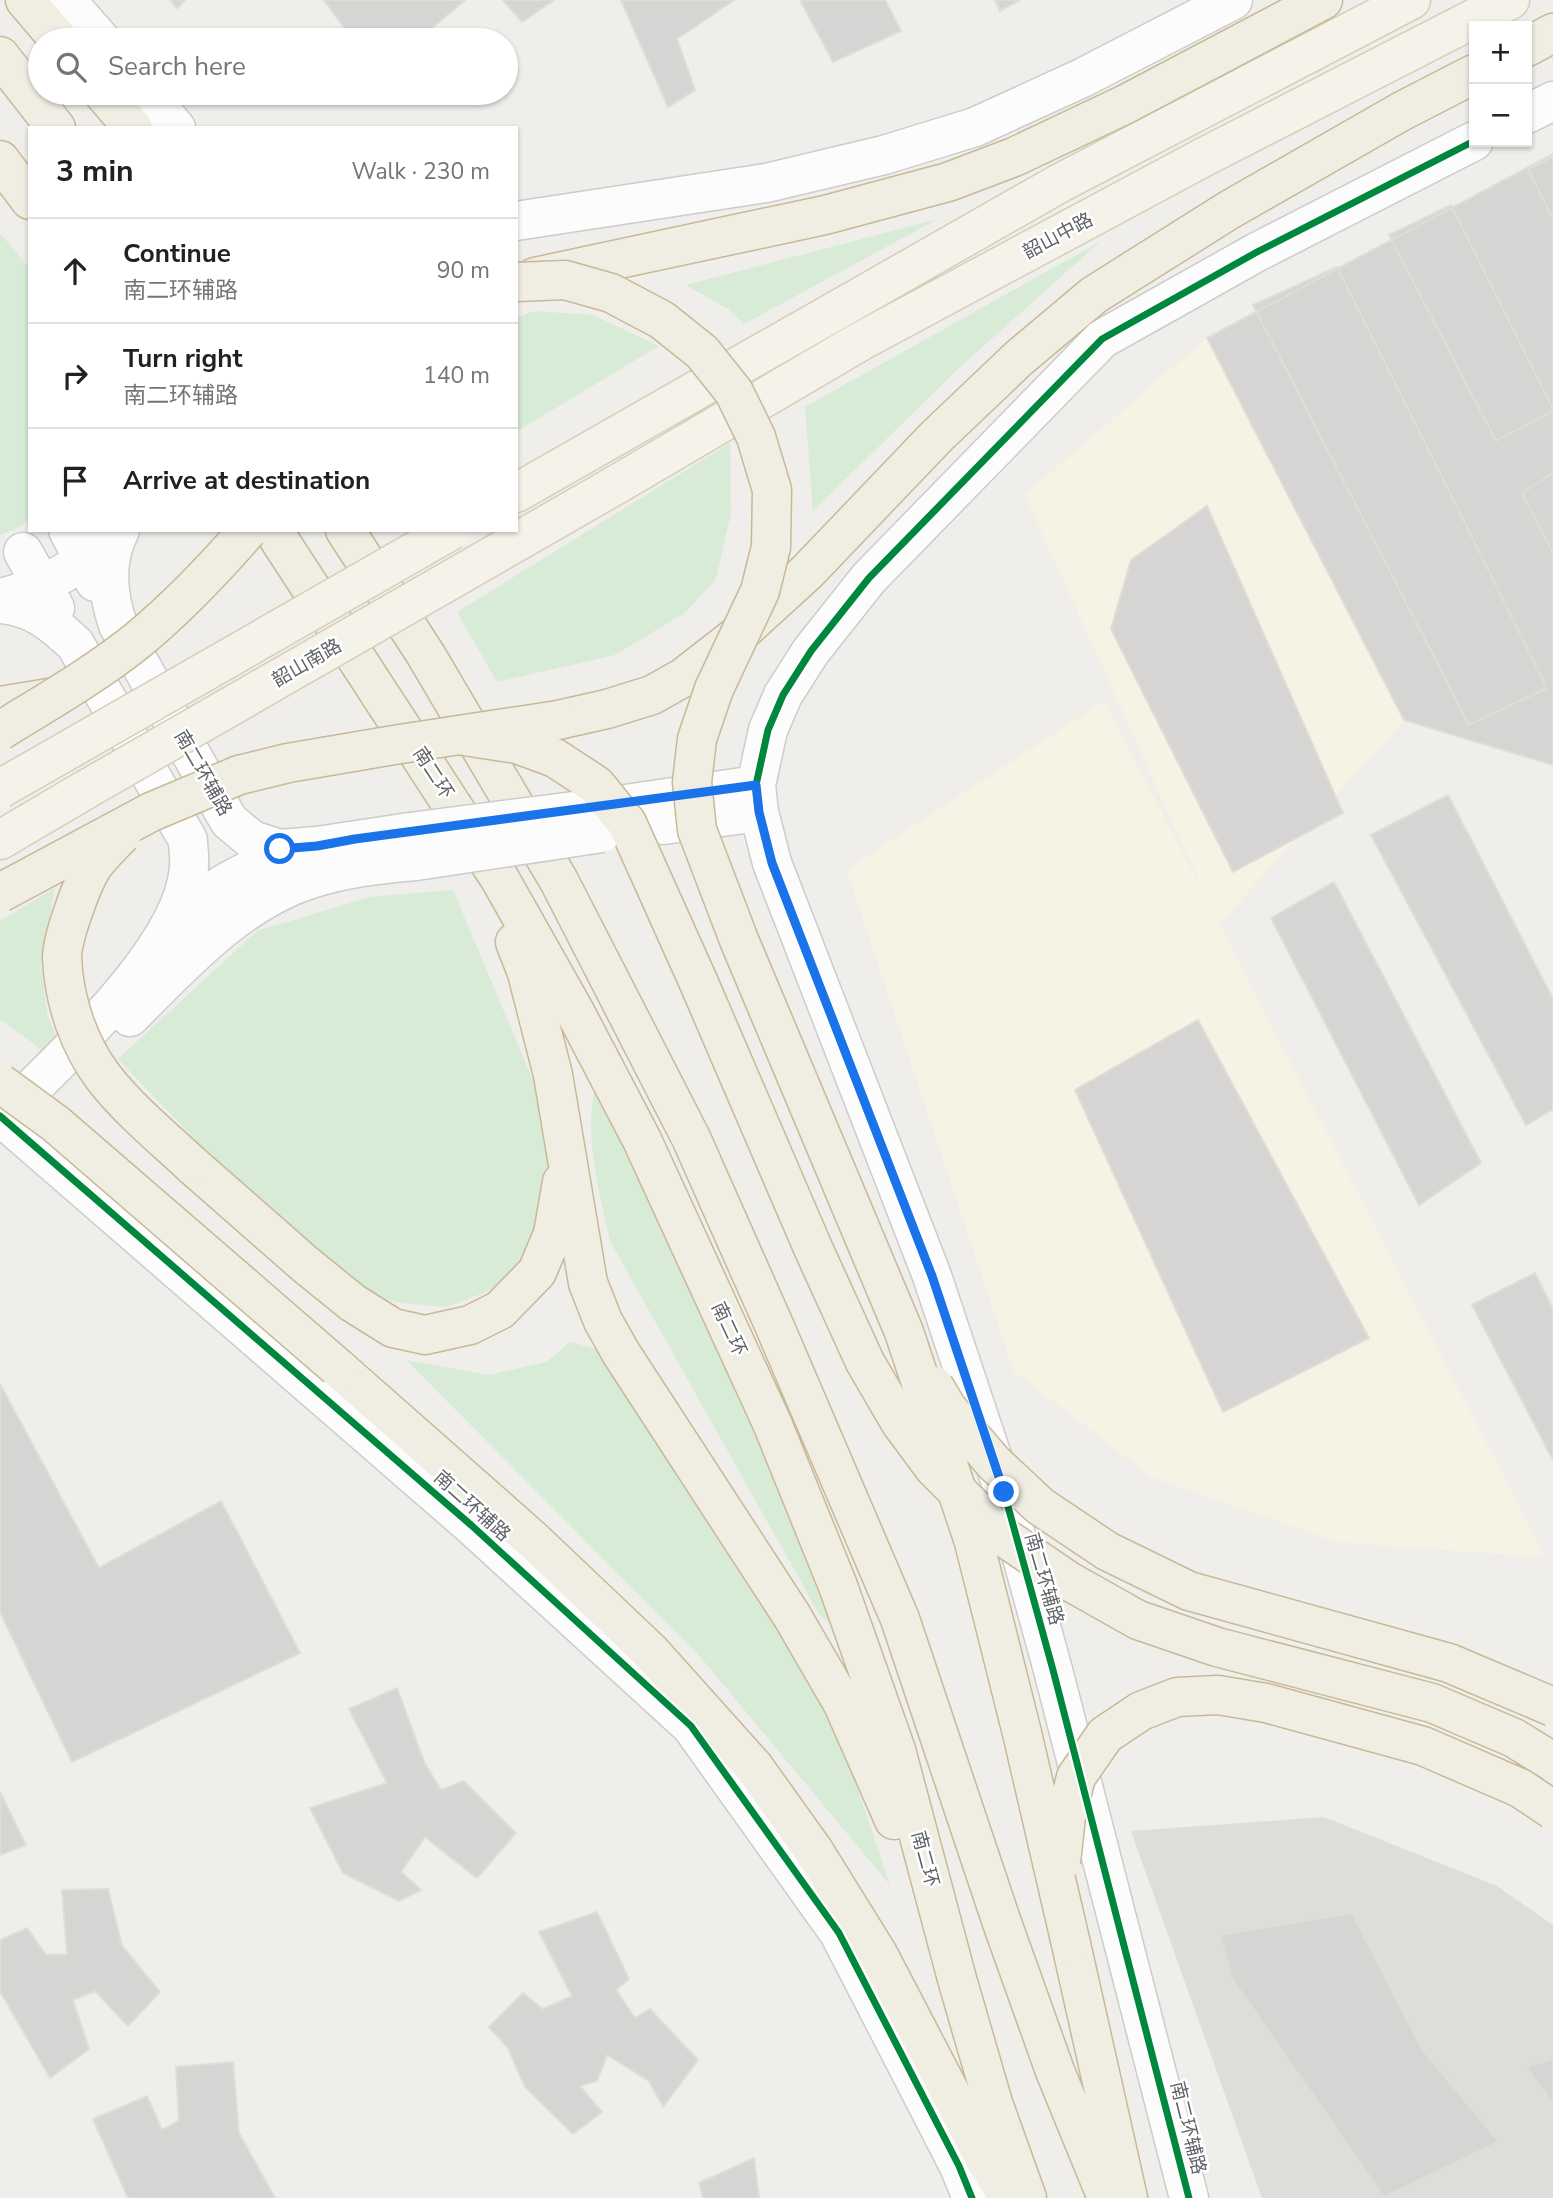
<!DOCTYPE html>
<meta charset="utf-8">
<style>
body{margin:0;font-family:"Nunito Sans","Noto Sans SC",sans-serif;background:#f2f2f2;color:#202124}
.controls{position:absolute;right:21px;top:21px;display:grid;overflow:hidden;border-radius:0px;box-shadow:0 2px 5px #0004}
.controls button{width:63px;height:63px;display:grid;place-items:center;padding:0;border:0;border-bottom:2px solid #e0e0e0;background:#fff;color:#202124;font:35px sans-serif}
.stop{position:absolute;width:21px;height:21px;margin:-16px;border:5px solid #1a73e8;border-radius:50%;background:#fff}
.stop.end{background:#1a73e8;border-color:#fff;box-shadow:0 2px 7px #0008}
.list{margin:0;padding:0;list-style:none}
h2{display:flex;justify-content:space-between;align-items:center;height:91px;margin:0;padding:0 28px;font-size:30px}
h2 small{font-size:23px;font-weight:400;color:#757577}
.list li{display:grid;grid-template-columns:46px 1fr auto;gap:21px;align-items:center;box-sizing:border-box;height:105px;padding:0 28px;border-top:2px solid #e0e0e0}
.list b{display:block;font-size:26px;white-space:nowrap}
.list p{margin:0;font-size:23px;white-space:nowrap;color:#757577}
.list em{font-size:23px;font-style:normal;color:#757577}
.icon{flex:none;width:38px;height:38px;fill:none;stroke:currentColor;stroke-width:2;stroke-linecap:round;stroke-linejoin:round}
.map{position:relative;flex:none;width:1553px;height:2198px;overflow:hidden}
.search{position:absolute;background:#fff;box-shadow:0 2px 5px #0004;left:28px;top:28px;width:490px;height:77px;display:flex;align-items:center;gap:18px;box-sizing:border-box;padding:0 24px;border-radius:38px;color:#757577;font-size:26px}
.panel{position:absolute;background:#fff;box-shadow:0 2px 5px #0004;left:28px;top:126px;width:490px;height:406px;border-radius:0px}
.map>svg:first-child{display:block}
.commercial{fill:#f7f3e4}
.industrial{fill:#dfddda}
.green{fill:#d8ebd6}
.building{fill:#d6d5d3;stroke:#deddd9;stroke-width:2}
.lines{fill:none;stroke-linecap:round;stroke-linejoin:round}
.minor-casing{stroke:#cbcccc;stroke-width:41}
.major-casing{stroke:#d7ceb8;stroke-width:41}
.highway-casing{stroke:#c8b996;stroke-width:41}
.minor{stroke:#fdfcfc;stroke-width:38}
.major{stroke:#f4f2e9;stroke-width:38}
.highway{stroke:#f0ede3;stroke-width:38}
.minor-bridge-casing{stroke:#cbcccc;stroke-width:41;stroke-linecap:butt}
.major-bridge-casing{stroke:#d7ceb8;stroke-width:41;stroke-linecap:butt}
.highway-bridge-casing{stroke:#c8b996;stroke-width:41;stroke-linecap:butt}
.minor-bridge{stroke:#fdfcfc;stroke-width:38}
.major-bridge{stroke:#f4f2e9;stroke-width:38}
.highway-bridge{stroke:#f0ede3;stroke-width:38}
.cycleway-casing{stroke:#fff;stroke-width:11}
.cycleway{stroke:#00873e;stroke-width:7}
.route{stroke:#1a73e8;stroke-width:9}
.labels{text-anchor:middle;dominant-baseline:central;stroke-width:5;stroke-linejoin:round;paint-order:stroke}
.street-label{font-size:19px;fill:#5f6368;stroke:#fff}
</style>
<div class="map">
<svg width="1553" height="2198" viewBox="0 0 1553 2198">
<rect width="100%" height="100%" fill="#efeeea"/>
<path class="commercial" d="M1207,338L1404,720L1219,924L1545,1557L1337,1542L1152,1477L1014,1371L847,870L1104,701L1210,905L1025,495Z"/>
<path class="industrial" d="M1324,1817L1497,1886L1553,1925V2198H1262L1131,1831Z"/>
<path class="green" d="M938,219L744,324L728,309L686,285Z
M0,233L30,269V518L20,527L0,535Z
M1101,241L960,367L813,511L805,407Z
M534,311L593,315L659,346L516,432V318Z
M730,443L731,513L716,579L686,612L615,655L497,682L457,612Z
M55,888L41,966L48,1017L74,1076L17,1031L0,1020V921Z
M453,890L547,1114L554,1180L531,1261L487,1292L445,1307L394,1302L329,1279L118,1059L257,931L370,897Z
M596,1083L688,1261L835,1629L819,1614L610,1241C599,1190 583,1135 596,1083Z
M570,1342L609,1352L839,1733L890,1885L697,1653L406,1360L489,1375L546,1362Z"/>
<path class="building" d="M170,0H185L177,8Z
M324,0H465L418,40H353Z
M503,0H554L522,22Z
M621,0H734L677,39L695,90L668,107Z
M800,0H885L901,31L833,62Z
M995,0H1020L1000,11Z
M1553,154V765L1404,720L1207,338Z
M1553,157V219L1528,169Z
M1451,205L1553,409V411L1496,441L1389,235Z
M1337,267L1547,688L1469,725L1253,305Z
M1553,473V553L1522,493Z
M1207,506L1343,813L1233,872L1111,629L1131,560Z
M1448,795L1553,999V1109L1526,1125L1371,835Z
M1334,882L1481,1163L1419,1205L1271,918Z
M1198,1020L1369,1338L1223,1412L1075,1090Z
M1535,1273L1553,1309V1460L1472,1305Z
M0,1384L99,1568L221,1501L300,1653L72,1762L0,1612Z
M397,1688L425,1764L441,1790L464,1781L516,1833L477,1878L425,1837L401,1872L421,1890L399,1901L343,1873L310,1808L387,1783L349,1709Z
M0,1792L26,1845L0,1855Z
M108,1889L122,1946L160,1992L128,2026L95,1991L73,2000L89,2049L50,2078L0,1991V1940L27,1928L46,1955L67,1954L62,1890Z
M597,1912L629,1979L616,1990L635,2018L650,2009L698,2060L663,2107L649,2081L607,2055L597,2081L580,2086L602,2112L573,2134L525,2087L508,2048L489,2027L523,1993L543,2009L572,1996L539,1932Z
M1352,1913L1422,2049L1499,2142L1384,2197L1231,1977L1220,1935Z
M1553,2059V2103L1526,2067Z
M233,2062L239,2133L275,2198H128L93,2119L147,2096L162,2130L179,2121L176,2067Z
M754,2158L759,2198H703L699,2183Z"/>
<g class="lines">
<g class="minor-casing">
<path id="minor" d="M66,0L101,40
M146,93L176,128
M1527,114L1553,101
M516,221L766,183L884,155L975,127L1082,78L1233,0
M68,530L95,582
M120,530C104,561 107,593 118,625L229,821L252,840L280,849L317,846L410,832
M23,552L55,608
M0,598C45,588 84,566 114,530
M0,604C34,607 51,622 75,644L188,840C188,849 190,858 189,867C184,949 59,1060 3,1117
M591,809L756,785
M663,825L759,812
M171,927C206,889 252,865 301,851
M130,1017C182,965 238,902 311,879C345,868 380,864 416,861
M0,1116L471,1525L691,1726L839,1933L959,2166L972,2198
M1189,2198L1053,1670L1004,1492L932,1276L772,863L759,812L756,785L768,730L783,695L811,651L869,578L1102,339L1257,252L1474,141"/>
</g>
<g class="major-casing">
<path id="major" d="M614,486L861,341L1204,157L1510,0
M516,493L1060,183L1411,0
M0,840L85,790"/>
</g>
<g class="highway-casing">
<path id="highway" d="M25,0L59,40
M1527,47L1553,33
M0,56L56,128
M103,93L133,128
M0,160L30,200
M535,277L825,215L948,182L1014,157L1126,104L1323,0
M273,530L500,879L574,1010L642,1140L772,1423L838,1586L896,1750L957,1979L993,2103L1027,2198
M345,530L426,655L559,881L691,1138L774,1325L900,1619L1001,1920L1055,2071L1107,2198
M0,706L55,697
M558,720L607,709L652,695L684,677L738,635L807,572L937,436L1019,358L1094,295L1229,210L1402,111L1474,74
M515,942L527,973L553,1075L588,1283L603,1321L621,1353L792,1616L843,1704L894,1820
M192,1165L306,1265L353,1303L393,1328L425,1335L470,1325L500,1310L537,1272L553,1234L562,1182
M337,1367L533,1540L650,1651L754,1767L814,1851L878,1954L987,2163L1009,2198
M1071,1944L1128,2198"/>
</g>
<use href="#minor" class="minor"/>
<use href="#major" class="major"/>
<use href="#highway" class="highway"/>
<g class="minor-bridge-casing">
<path id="minor-bridge" d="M410,832L582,810
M416,861L602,833"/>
</g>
<g class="major-bridge-casing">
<path id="major-bridge" d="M0,789L452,530
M85,790L614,486"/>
</g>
<g class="highway-bridge-casing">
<path id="highway-bridge" d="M516,282L565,280L611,293L662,320L702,352L734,392L756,437L772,490L771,547L760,591L714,689L697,739L692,782L697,830L739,940L904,1332L974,1542L1022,1733L1071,1944
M0,731C47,702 96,674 138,640C178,607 214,569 248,530
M458,735L517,744L555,758L596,785L627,823L698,981L813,1248L865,1362L900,1422L934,1468L1001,1535L1067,1580L1138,1620L1217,1647L1432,1703L1514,1738L1553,1762
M122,834C112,844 101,855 93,866C82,883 62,938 62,958C64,1000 78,1044 104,1078C129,1110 162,1137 192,1165
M0,893L151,812L239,775L288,763L394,745L558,720
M0,1083L56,1124L337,1367
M934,1386L947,1408L994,1463L1040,1506L1107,1551L1189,1591L1449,1663L1553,1707
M1061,1862L1066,1817L1076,1777L1105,1735L1141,1711L1177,1697L1218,1695L1266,1703L1423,1746L1520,1788L1553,1810"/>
</g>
<use href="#minor-bridge" class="minor-bridge"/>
<use href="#major-bridge" class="major-bridge"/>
<use href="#highway-bridge" class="highway-bridge"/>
<g class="cycleway-casing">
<path id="cycleway" d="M0,1116L471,1525L691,1726L839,1933L959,2166L972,2198
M1189,2198L1053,1670L1004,1492L932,1276L772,863L759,812L756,785L768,730L783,695L811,651L869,578L1102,339L1257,252L1474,141"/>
</g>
<use href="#cycleway" class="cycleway"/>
</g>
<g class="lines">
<path class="route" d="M280,849L317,846L355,839L756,785L759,812L772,863L932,1276L1004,1492"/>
</g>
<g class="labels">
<g class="street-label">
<text transform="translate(1058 236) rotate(-28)">韶山中路</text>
<text transform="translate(307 663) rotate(-30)">韶山南路</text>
<text transform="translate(203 773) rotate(60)">南二环辅路</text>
<text transform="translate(433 773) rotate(57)">南二环</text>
<text transform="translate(729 1329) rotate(65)">南二环</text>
<text transform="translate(472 1506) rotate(42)">南二环辅路</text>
<text transform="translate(1044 1579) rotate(74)">南二环辅路</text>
<text transform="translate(925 1859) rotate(75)">南二环</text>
<text transform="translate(1188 2128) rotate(76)">南二环辅路</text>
</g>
</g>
</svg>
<div class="controls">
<button>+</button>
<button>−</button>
</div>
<div class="stop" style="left:280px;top:849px"></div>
<div class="stop end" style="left:1004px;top:1492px"></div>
<div class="search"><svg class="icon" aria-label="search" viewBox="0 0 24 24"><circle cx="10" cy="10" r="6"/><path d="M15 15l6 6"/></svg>Search here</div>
<section class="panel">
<h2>3 min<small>Walk · 230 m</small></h2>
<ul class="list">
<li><svg class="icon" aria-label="ahead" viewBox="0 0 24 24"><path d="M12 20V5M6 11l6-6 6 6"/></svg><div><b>Continue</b><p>南二环辅路</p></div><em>90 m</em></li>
<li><svg class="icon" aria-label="right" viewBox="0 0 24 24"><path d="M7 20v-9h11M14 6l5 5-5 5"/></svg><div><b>Turn right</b><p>南二环辅路</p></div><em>140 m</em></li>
<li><svg class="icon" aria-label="arrive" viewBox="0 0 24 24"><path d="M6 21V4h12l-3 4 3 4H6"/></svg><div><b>Arrive at destination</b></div></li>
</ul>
</section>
</div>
